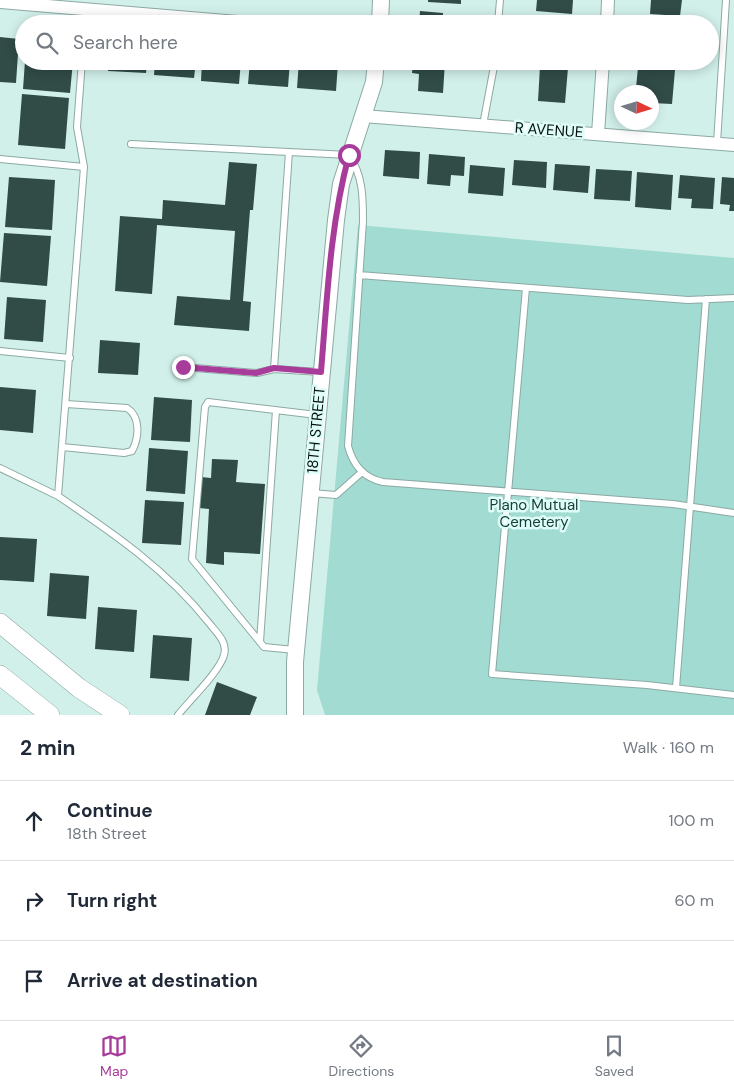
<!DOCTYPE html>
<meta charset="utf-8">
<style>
body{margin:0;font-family:"DM Sans",sans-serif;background:#f2f2f3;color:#1f2937}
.compass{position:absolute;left:614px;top:85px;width:45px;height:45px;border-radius:50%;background:#fff;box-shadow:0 2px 12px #0003;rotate:94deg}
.stop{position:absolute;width:15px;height:15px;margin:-11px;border:4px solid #a83c9b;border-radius:50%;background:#fff}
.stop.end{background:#a83c9b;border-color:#fff;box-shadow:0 1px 5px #0008}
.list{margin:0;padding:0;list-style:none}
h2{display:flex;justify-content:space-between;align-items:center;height:65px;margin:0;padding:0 20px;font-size:21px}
h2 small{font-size:16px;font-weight:400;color:#747a83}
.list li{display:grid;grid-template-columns:32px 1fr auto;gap:15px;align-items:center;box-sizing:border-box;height:80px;padding:0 20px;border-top:1px solid #e0e1e3}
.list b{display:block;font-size:19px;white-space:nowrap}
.list p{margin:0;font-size:16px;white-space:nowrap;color:#747a83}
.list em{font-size:16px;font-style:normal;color:#747a83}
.icon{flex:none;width:28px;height:28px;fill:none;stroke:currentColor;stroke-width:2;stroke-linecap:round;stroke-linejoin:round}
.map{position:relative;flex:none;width:734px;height:715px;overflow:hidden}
.search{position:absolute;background:#fff;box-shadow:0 2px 12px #0003;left:15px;right:15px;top:15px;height:55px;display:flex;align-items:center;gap:12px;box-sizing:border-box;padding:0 18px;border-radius:28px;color:#747a83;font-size:19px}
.sheet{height:305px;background:#fff}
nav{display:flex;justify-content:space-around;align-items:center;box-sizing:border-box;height:70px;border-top:1px solid #e0e1e3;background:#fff;font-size:14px;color:#747a83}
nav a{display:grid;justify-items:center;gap:2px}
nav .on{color:#a83c9b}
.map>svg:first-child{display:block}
.green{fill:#a2dbd1}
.building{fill:#314b47}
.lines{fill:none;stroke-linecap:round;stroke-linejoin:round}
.service-casing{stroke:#8ca9a4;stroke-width:8}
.minor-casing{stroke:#8ca9a4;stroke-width:14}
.tertiary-casing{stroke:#8ca9a4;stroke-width:18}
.secondary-casing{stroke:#8ca9a4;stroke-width:20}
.service{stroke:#fff;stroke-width:6}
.minor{stroke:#fff;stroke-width:12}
.tertiary{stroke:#fff;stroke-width:16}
.secondary{stroke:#fff;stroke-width:19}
.route{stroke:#a83c9b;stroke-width:6}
.labels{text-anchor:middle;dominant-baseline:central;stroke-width:5;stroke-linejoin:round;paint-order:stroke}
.street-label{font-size:15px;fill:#06100e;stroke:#dffdf8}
.park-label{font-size:15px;fill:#143d37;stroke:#dffdf8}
</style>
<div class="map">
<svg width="734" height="715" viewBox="0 0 734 715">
<rect width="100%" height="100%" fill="#d2f0ea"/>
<path class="green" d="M358,225L734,258V715H325L317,690Z"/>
<path class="building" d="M428,0H461V4L428,2Z
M537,0H573L572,14L536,11Z
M651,0H682L680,16L650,14Z
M420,11L443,13V24H419Z
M0,37L19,39L16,83L0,82Z
M25,61H73L70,93L23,89Z
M108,61H147L146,73L108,71Z
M155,61H196L194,78L154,75Z
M202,61H241L239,84L201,81Z
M250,61H290L288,87L248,84Z
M299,61L338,63L336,91L297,88Z
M413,61H445L443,93L418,91L419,74L412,73Z
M540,66L568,68L565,103L538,101Z
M638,67L675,70L672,104L652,103V92H648V89L636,88Z
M22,94L69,98L65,149L18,145Z
M385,150L420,152L419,179L383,176Z
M429,154L465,157L464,176L451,175L450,186L427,184Z
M514,160L547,162L546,188L512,185Z
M229,162L257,164L253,210H250L243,301L251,302L249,331L174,325L177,296L230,300L235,231L157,225L152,294L115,291L120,216L162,219L163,200L225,205Z
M555,164L590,166L588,193L553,190Z
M470,165L505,168L503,196L468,193Z
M596,169L632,171L630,201L594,199Z
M637,172L673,175L671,210L635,207Z
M680,175L715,178L713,209L691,208L692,199L678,198Z
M9,177L55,180L52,230L5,227Z
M722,177L734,178V211H729L730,205L720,204Z
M4,233L51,236L47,286L0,282Z
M7,297L46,300L43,342L4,339Z
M100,340L140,343L138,375L98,373Z
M0,387L36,390L33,433L0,430Z
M154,397L192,400L190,442L151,440Z
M149,448L188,451L185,494L146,491Z
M212,459L238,460L236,482L265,484L260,554L224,552V565L206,563L209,509L199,508L201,477L211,478Z
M145,500L184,502L181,545L142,543Z
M0,537L37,539L34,582L0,580Z
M50,573L89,576L86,619L47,616Z
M98,607L137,610L134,652L95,649Z
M153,635L192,638L189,681L150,678Z
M217,682L257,697L250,715H205Z"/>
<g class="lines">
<g class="service-casing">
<path id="service" d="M85,24L86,9
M498,24L500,0
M82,61L77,127L84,167
M483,125L495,61
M717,143L726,0
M131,144L349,155C363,176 363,197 363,221L348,446C353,465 363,478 383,482L673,504L734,513
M289,152L274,369L320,372
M0,159L84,167L58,496C113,533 167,570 209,623C216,632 228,642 224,655C220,671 189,701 178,715
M359,275L688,300L734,298
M526,288L492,674L647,685L734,695
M0,351L70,358
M183,367L257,373L274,369
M62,447L124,453L132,451C139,438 141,417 127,408L66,404
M0,468L58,496
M311,493L336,495L362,472
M260,642L276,410
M295,650L264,647L192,559L205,407L208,402L317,415
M676,688L706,299"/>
</g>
<g class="minor-casing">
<path id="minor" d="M0,2L261,24
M607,24L608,0
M363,116L734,145
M598,134L603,61"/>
</g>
<g class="tertiary-casing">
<path id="tertiary" d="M380,24L381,0
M295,715V662L336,220L341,184L374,82L376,61"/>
</g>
<g class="secondary-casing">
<path id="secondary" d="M0,623L79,688L120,715
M0,675L50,715"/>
</g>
<use href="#service" class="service"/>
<use href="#minor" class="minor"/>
<use href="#tertiary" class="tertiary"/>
<use href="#secondary" class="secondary"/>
</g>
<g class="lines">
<path class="route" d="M183,367L256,373L274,368L321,372C327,300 330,225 349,155"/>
</g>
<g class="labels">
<g class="street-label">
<text transform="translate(549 130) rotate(4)">R AVENUE</text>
<text transform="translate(316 430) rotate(-85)">18TH STREET</text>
</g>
<g class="park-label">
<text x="534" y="505">Plano Mutual<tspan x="534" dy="17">Cemetery</tspan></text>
</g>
</g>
</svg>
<svg class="compass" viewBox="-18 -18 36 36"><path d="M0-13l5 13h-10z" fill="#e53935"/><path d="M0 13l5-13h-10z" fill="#747a83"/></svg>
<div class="stop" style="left:349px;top:155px"></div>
<div class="stop end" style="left:183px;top:367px"></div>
<div class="search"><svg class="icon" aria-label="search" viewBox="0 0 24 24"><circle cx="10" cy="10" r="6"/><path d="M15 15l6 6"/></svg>Search here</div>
</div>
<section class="sheet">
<h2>2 min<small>Walk · 160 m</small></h2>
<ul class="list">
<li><svg class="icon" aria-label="ahead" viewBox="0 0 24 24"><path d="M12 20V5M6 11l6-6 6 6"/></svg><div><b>Continue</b><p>18th Street</p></div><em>100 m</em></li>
<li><svg class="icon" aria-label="right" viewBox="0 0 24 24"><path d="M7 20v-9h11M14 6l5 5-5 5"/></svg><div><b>Turn right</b></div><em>60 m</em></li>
<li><svg class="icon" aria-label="arrive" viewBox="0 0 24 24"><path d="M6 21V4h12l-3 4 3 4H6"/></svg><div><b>Arrive at destination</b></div></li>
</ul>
</section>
<nav>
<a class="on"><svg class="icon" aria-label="map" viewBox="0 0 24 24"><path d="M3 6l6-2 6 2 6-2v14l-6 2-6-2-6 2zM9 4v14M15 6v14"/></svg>Map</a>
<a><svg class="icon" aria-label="directions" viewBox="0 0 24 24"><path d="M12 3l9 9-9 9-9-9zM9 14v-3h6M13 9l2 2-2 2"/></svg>Directions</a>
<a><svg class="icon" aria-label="saved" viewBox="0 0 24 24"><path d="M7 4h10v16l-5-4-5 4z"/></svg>Saved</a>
</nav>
